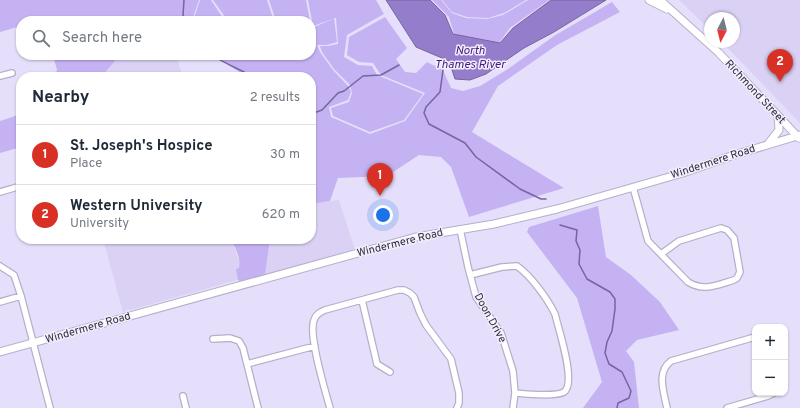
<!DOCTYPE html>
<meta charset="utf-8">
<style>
body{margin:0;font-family:Overpass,sans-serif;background:#f2f2f3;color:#1f2937}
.controls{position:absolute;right:12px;bottom:12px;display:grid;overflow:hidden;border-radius:8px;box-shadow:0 1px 3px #0004}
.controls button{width:36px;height:36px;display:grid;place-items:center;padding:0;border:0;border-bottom:1px solid #e0e1e3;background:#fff;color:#1f2937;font:20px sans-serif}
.compass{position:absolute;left:704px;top:12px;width:36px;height:36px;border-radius:50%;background:#fff;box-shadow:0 1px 3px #0004;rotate:187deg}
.you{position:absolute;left:383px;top:215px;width:14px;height:14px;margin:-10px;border:3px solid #fff;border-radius:50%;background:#1a73e8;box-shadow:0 0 0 6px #1a73e833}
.badge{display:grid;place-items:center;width:26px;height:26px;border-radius:50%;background:#d93025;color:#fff;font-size:13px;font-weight:700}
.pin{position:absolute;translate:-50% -33px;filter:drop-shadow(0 1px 2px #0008)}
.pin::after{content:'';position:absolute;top:21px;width:14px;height:12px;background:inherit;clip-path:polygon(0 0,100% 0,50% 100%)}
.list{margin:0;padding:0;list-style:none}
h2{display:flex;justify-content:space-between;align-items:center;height:52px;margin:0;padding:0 16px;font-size:17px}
h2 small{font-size:13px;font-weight:400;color:#747a83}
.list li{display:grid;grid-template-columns:26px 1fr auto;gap:12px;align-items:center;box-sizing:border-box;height:60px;padding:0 16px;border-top:1px solid #e0e1e3}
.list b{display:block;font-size:15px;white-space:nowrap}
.list p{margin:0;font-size:13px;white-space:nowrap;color:#747a83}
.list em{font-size:13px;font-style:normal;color:#747a83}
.icon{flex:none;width:22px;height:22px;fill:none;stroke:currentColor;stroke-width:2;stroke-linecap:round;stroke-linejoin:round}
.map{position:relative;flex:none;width:800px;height:408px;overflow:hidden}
.search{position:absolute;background:#fff;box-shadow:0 1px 3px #0004;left:16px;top:16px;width:300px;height:44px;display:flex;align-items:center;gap:10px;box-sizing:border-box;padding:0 14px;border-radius:16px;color:#747a83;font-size:15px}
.panel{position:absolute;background:#fff;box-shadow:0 1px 3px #0004;left:16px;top:72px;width:300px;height:172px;border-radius:16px}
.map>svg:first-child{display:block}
.built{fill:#dad1f4}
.green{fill:#c4b2f3}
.water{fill:#947dca;stroke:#76659e}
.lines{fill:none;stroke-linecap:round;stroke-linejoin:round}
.stream{stroke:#76659e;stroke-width:1.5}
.minor-casing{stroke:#b5afca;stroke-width:8}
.major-casing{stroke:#b5afca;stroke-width:9}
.minor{stroke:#fff;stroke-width:5.5}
.major{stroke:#fff;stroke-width:7}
.labels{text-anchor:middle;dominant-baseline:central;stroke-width:3;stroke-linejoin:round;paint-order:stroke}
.street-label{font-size:11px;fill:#312e39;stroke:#f2eeff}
.water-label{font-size:12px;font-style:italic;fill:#421c78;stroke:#f2eeff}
</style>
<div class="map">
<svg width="800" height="408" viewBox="0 0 800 408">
<rect width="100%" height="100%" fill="#e6dffb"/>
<path class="built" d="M679,0H800V123L722,42H734V18H710V30Z
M120,55H176L183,77H101Z
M339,200L355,250L265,275L270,239H311V204Z
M103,239H232L244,278L123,312Z"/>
<path class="green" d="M0,0H199L192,21H21V26L0,32Z
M200,0H211L225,21H193Z
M213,0H267L274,21H228Z
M269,0H306L310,21H276Z
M308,0H376L384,14L347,35L344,57L358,65L372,66L377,75L423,94L404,120L370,132L333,116L331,108L349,102L352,93L350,85L334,69L322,52L320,46H328L338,44L336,18H334L337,42L327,45H317L320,52L333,70L349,87L351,92L348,100L329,107L331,117L370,134L405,121L425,93L381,75L373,63L359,62L347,55L349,37L385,17L407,48L396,59L405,72L416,73L427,62L443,70L451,88L463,91L480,86L508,69L554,36L612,2L620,12L557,45L498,86L472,132L564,188L469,217L451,167L441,157L419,155L387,176L338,178L330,201L311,204V77H247L222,61L205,55H311V25L312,28L333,19L313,26Z
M432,0H441L452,13L466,18L487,19L503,15L528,0H549L510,28L498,44L454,34L449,17Z
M442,0H526L504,13L488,18L467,17L452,12Z
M53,55H120L101,77H54L57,70Z
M21,114V147L0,153V121Z
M598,206L606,257L631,275L660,302L679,330L637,340L626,351L634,362L639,408H583L602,382L577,298L527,232L529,227Z
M230,239H270L265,275L241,282L238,280L236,269L239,268C241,259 236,247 230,239Z"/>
<path class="water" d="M386,0H430L445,15L453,34L500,43L513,28L551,0H606L554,32L524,48L486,74L470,80L455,79L449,61L416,47Z"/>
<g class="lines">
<path class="stream" d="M184,0L183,15L186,21
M212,55C225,64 240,69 253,77
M443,70L440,92L426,107L424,113L429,124L465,143L476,157L520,189L541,199H546
M311,114L322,110L338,93L344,91L363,76L381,75L399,65
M560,225L577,230L576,241L580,250L579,264L587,279L610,292L615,299V309L612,331L607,342L605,353L609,364L622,372L631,391L629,398L618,403L617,408"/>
<g class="minor-casing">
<path id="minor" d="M0,76L12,73
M633,187L648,241L688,282C704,292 717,285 734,280L737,278L740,272L734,238L727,230L721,228L679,241L661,254
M0,192L21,186
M460,229L468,267L476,297L501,333L513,371L515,393L513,408
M0,266L14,275L21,296L50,408
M470,275L502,267L517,266C531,276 547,298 555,314C558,328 577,383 564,392C556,397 526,394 515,393
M362,300L377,364L390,372
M0,302L21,296
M213,339L230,338L239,341L243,348L258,408
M247,364L315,346
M183,396L186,408
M330,408C325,390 308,335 314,320C316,314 320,312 325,310L398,290H404L410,293L414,297L420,313L426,325L451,359L459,393V403L457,408
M667,408C664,393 656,372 671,361L755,337
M727,408L768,396L774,393"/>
</g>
<g class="major-casing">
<path id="major" d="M649,0L667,9
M660,0L719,53L799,138
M768,144L779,130L778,116
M0,352L416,237L494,224L557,209L683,173L731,156L800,135"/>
</g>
<use href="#minor" class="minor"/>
<use href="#major" class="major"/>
</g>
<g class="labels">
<g class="street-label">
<text transform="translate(755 92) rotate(47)">Richmond Street</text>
<text transform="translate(713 162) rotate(-18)">Windermere Road</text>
<text transform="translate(400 243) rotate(-14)">Windermere Road</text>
<text transform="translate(490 318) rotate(61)">Doon Drive</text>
<text transform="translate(88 328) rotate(-16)">Windermere Road</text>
</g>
<g class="water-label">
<text x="470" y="51">North<tspan x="470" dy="14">Thames River</tspan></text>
</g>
</g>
</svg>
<div class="controls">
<button>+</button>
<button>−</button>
</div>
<svg class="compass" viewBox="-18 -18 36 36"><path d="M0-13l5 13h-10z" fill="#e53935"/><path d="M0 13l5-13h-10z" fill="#747a83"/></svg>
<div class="you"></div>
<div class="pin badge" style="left:380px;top:196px">1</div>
<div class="pin badge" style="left:780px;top:82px">2</div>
<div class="search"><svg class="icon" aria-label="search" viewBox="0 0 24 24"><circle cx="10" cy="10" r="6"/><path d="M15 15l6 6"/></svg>Search here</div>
<section class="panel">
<h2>Nearby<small>2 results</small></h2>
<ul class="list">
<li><span class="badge">1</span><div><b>St. Joseph's Hospice</b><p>Place</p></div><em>30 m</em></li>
<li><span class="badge">2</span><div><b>Western University</b><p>University</p></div><em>620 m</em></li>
</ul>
</section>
</div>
